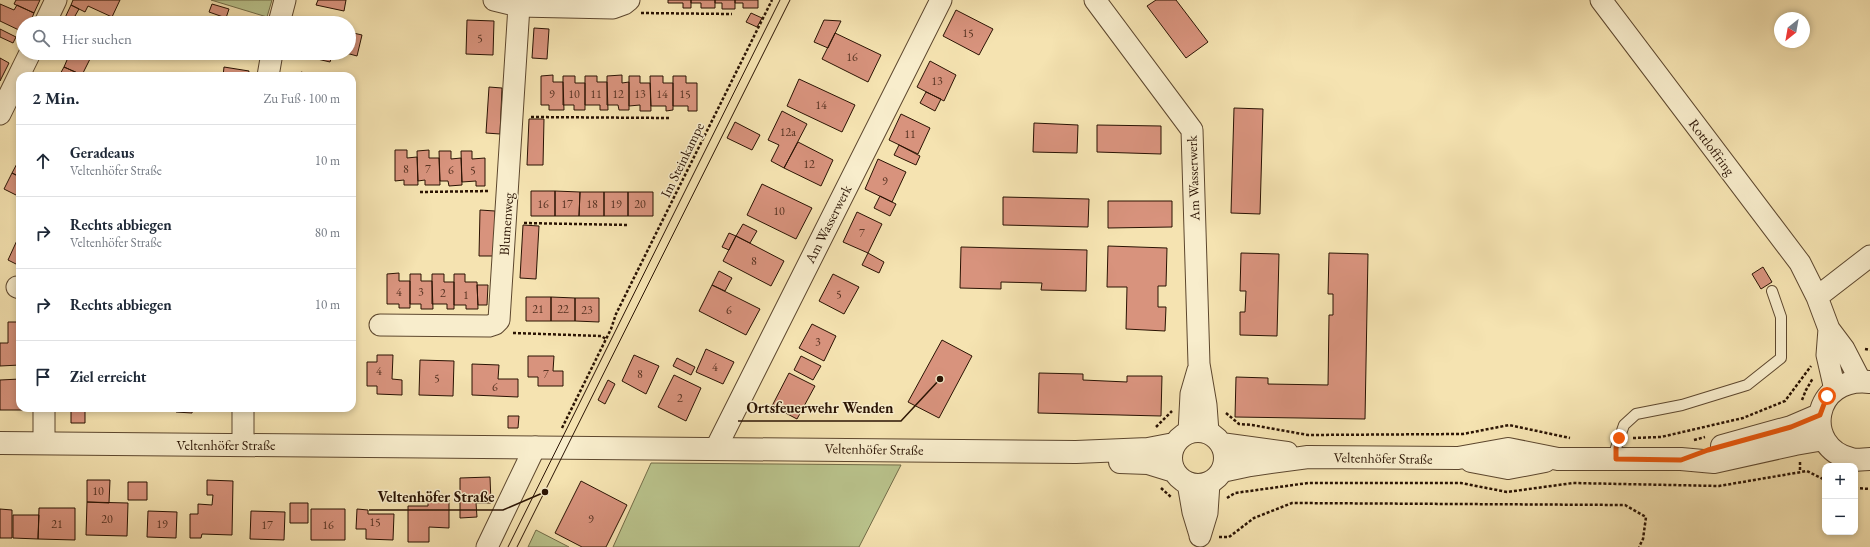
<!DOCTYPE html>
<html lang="de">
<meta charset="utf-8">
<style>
body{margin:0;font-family:"EB Garamond",serif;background:#f2f2f3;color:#1f2937}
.controls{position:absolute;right:12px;bottom:12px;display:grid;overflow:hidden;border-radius:8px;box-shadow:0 2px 6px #0003}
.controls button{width:36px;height:36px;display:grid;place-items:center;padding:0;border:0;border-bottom:1px solid #e0e1e3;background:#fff;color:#1f2937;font:20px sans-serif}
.compass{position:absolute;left:1774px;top:12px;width:36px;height:36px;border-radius:50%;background:#fff;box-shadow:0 2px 6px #0003;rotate:211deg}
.stop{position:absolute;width:12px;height:12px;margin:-9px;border:3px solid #ea580c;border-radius:50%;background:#fff}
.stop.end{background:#ea580c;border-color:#fff;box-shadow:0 1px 4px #0008}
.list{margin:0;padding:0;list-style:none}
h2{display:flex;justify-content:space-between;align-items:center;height:52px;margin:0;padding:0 16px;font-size:17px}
h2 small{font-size:13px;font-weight:400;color:#747a83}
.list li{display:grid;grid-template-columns:26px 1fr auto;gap:12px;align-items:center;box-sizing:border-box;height:72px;padding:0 16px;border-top:1px solid #e0e1e3}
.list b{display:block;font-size:15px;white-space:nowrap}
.list p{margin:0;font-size:13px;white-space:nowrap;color:#747a83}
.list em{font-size:13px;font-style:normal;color:#747a83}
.icon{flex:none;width:22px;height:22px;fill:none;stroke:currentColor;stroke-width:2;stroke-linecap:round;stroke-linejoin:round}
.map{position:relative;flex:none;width:1870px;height:547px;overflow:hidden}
.search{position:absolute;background:#fff;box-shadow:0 2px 6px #0003;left:16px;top:16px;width:340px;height:44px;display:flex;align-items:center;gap:10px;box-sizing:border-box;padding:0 14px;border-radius:22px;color:#747a83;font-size:15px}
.panel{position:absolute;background:#fff;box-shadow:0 2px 6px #0003;left:16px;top:72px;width:340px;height:340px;border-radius:12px}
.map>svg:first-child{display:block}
.green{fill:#bac48d;stroke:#726c48}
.building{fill:#d8937d;stroke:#2a1303}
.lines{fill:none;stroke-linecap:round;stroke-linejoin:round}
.service-casing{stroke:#5d472e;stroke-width:12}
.minor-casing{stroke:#5d472e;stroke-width:23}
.tertiary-casing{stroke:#5d472e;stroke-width:24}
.path{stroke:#2a1303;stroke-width:2.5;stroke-dasharray:3 2;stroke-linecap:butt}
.service{stroke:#f8edcc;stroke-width:10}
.minor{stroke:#f8edcc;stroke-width:21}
.tertiary{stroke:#f8edcc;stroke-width:22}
.tram{stroke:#2a1303;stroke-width:1}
.route{stroke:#ea580c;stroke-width:5}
.labels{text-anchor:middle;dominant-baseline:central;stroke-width:3;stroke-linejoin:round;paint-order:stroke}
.number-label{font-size:12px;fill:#563322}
.street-label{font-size:14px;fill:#2a1303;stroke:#f8edcc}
.leader{fill:none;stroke:#2a1303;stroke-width:1.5}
.callout-dot{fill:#2a1303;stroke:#f8edcc;stroke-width:1.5}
.callout-label{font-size:15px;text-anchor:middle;font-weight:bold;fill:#2a1303;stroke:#f8edcc;stroke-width:3;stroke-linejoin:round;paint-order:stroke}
</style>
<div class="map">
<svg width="1870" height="547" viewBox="0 0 1870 547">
<rect width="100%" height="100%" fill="#f5e3b1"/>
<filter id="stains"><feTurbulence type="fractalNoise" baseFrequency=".005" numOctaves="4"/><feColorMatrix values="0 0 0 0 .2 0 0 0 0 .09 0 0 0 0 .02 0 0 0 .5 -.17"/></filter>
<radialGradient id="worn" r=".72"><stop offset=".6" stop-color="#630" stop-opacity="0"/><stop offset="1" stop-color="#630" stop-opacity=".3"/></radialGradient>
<path class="green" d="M211,0H272L267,17Z
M651,463L901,465L859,547H613Z
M536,530L569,547H528Z"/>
<path class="building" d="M16,0H40L34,13L14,4Z
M73,0H120L112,17L88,6L85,12L71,5Z
M318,0H346L344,11L316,5Z
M668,0H691V8H683V3H668Z
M691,0H715V8H701V3H691Z
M715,0H735V9H722V3H715Z
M735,0H758V8H743V3H735Z
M1156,0H1176L1208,42L1186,58L1147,6Z
M0,4L14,10L17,5L34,13L30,23H23V32L0,21Z
M212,4L229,9L226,18L209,12Z
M71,5L79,9L75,16L90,23L63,22Z
M956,10L993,29L979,55L943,36Z
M751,13L762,18L757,27L746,22Z
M234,19L253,23H233Z
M467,20L494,21L493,55L466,54Z
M824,20L841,21L828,48L814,42Z
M534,28L549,29L547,59L532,58Z
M0,29L16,37L13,43L0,37Z
M349,32L362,35L357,56L346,53H349Z
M835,33L881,55L868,82L822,59Z
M70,53H76L90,59L82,75L64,67Z
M307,53H333L330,62L313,58L314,55Z
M0,58L9,63L0,81Z
M930,61L956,75L944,101L917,87Z
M64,67L82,75L81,76H59Z
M224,67L249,71L248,76H223Z
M301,72L316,76H300Z
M553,75V82H563L564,110H549V105H541V76Z
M622,75V83L629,82V110H619L618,105H607V76Z
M563,76H575V83H585V110H574V105H563Z
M585,76H597V82H607L608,110H600V105H585Z
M629,76H640V83H650L651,111H640V105L629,106Z
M650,76H663V83H673V110L666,111V106H651Z
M673,76H686V83H697V111H688V106H673Z
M799,79L855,105L842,132L787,106Z
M489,87L502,88L500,134L486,133Z
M926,92L941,99L935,111L920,103Z
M1234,108L1263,109L1260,214L1231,213Z
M782,111L807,124L784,168L771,161L779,145L768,140Z
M901,114L930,128L918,154L889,140Z
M529,119H544L543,165H527Z
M735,122L760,135L752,150L727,138Z
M1034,123L1078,125L1077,153L1033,152Z
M1097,125L1161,126V154L1097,152Z
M798,142L833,160L821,186L784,168Z
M899,145L920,156L916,165L894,155Z
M395,150H407V158L417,157L418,185H404V180L395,181Z
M429,150V158H439L440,185H425V180L418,181L417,151Z
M439,151H451V159L461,158L462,185L449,186L448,181H440Z
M461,151H472V159L485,158V186H476V181L462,182Z
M20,158V177L12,173Z
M878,159L906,172L892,202L865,189Z
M12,173L20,177V197L4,189Z
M762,184L812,208L796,239L747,215Z
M531,191H555V216H531Z
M555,191L580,192L579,216H555Z
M580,192H604V216H579Z
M604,192H628V216H604Z
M628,192H653V216H628Z
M880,196L896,204L890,216L874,208Z
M1003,197L1089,199L1088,227L1003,225Z
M1108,201H1172V227L1108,228Z
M480,210L495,211L494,256H479Z
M857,212L882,224L868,253L843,242Z
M743,224L757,231L750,243L736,236Z
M523,225L539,226L536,279L520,278Z
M729,233L736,236L729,250L722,247Z
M19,236L20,237V266L8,260Z
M736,236L784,261L771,286L723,261Z
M1108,246L1167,248L1166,286H1158V307H1166L1165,331L1126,329L1127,287H1107Z
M961,247L1087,250L1086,291L1041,290L1042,283L1001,282V289L960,288Z
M868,253L884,262L879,273L862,265Z
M1241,253L1279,254L1277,336L1240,335V312H1245L1246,291H1240Z
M1329,253L1368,254L1365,419L1235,417L1236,377L1268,378V384L1328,385L1329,315H1333V294H1328Z
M1763,267L1772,282L1761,289L1752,274Z
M719,271L732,278L725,291L712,285Z
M399,273V281H410V308H399V304H387V274Z
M410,274H421V281H432L433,309H421V304H410Z
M432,274H444V282H454V309H447V304H432Z
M454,274H465V282H477L478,309H466V305H454Z
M833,274L859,287L844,314L819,301Z
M477,285H488L487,305H478Z
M712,285L760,309L746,335L699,311Z
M526,297H551V321H526Z
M551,297L575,298V321H551Z
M575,298H599V322L575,321Z
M8,322H20V365L0,366V343H8Z
M812,324L836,336L824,361L799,348Z
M942,340L972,356L939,418L908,402Z
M706,349L734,362L723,384L696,372Z
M377,355H393L392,379L402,380V395L377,394V386H367V362H377Z
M634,355L659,366L646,394L622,381Z
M528,356H554L553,371H563V386H538V377H528Z
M801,356L821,366L813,380L794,370Z
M677,358L695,367L691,375L673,366Z
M420,360L454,361L453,396L419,395Z
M472,364L499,365L498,379H518V397L472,395Z
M789,373L815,386L797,419L772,406Z
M1039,373L1083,374V380L1127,382V376H1162L1161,416L1038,413Z
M674,375L701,388L686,421L658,407Z
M20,379V408H25V410H0V380Z
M608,380L615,384L605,404L598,400Z
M71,408H85V423H71Z
M148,408H163V410H148Z
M177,408H203H193L192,413L176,412Z
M282,408H310V411H282Z
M508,416H519L518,428H508Z
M490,477L491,503H476L477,517L460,518V478Z
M87,480H110L109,503L87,502Z
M207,480L233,481L232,535L202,534L201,538H190V514H198V504L212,505L213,495H207Z
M581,481L627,505L606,547H582L555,533Z
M128,482H147V500H128Z
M428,500H449V528L429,527V542H408V506H428Z
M87,502L128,503L127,536L86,535Z
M290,503H308V523H290Z
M39,508H75V540L38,539Z
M0,509L12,510V538H0Z
M311,509H345V540H311Z
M357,509L368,510V514H394L393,540L366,539V529H356Z
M148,511L177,512L176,538L147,537Z
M251,511L285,512L284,540L250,539Z
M13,515H39L38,539L13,538Z"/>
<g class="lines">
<g class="service-casing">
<path id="service" d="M1616,459V448L1624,425L1636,414L1682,405L1747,385L1781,358V317L1772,291"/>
</g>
<g class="minor-casing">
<path id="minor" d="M494,0L519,6L613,8L624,4L629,0
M1095,0L1192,130L1199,364L1206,405L1208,432
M1601,0L1800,263L1817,297L1829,329L1844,349L1860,380
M45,23L56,0
M279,23L285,0
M268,76L272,53
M0,114L30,53
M17,287L20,288
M1817,297L1870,256
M380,325L489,326L495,324L499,320L519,6
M1829,329L1827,355L1835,390
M44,408V443
M243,408V445
M1189,432L1191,394L1198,370
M716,448L941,0
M1188,483L1193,512L1200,535
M1200,536L1207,513L1209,483
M487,547L535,447"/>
</g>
<g class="tertiary-casing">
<path id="tertiary" d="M1870,382C1812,375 1802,447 1851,459C1857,461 1864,459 1870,459
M1171 458a27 27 0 1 1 54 0a27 27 0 1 1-54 0Z
M0,443L1076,452L1148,449L1174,444
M1221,444L1287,453
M1722,446L1791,427L1819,415
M1471,461L1508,468L1545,461
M1120,462L1148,463L1174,471
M1222,471L1250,465L1308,457L1458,458L1508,449L1558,459H1681L1714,462L1795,444L1824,439"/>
</g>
<path class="path" d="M641,13L732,14
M531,117L671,118
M420,192L489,191
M524,223L629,225
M513,333L601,336L606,339
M1865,349L1870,350
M1802,400L1806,390L1813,378
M1226,413L1239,424L1252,425L1308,435L1463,434L1509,425L1570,438
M1156,427L1172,411
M562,428L611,329L616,314L772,0
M1633,438L1661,437L1743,418L1785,401L1811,366
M1694,440L1705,437
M1800,462V471
M1161,488L1171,497
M1855,488L1870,489
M1227,498L1235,493L1308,483H1461L1507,492L1573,483L1719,486L1807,471L1825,480
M1219,537H1229L1254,518L1292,503L1625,505L1646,517L1643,539L1639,547"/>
<use href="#service" class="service"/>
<use href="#minor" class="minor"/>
<use href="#tertiary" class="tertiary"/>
<path class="tram" d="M508,547L780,0
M517,547L790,0"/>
</g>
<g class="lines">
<path class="route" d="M1619,438L1616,448V459L1681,460L1708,450L1791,427L1820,415L1827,396"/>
</g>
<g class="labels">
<g class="number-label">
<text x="968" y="33">15</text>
<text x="480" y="38">5</text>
<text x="852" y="57">16</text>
<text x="937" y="81">13</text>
<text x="552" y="94">9</text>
<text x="574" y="94">10</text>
<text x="596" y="94">11</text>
<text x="618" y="94">12</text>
<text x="640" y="94">13</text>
<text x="662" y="94">14</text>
<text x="685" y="94">15</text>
<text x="821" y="105">14</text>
<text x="788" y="132">12a</text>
<text x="910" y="134">11</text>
<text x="809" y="164">12</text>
<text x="406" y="169">8</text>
<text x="428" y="169">7</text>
<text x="451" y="170">6</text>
<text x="473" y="170">5</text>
<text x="885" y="181">9</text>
<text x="543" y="204">16</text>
<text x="567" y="204">17</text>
<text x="592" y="204">18</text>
<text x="616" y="204">19</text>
<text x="640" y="204">20</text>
<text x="779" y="211">10</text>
<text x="862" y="233">7</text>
<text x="754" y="261">8</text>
<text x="399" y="292">4</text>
<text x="421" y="292">3</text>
<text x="443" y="293">2</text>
<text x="839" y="294">5</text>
<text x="466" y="295">1</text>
<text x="538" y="309">21</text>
<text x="563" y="309">22</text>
<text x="587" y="310">23</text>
<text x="729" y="310">6</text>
<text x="818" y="342">3</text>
<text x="715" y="367">4</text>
<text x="379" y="371">4</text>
<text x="546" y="374">7</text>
<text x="640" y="374">8</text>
<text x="437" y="378">5</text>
<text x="495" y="387">6</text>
<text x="680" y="398">2</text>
<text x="98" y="491">10</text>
<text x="107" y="519">20</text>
<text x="591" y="519">9</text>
<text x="375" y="522">15</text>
<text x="57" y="524">21</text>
<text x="162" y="524">19</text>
<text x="267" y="525">17</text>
<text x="328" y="525">16</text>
</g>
<g class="street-label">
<text transform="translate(1712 147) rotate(53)">Rottloffring</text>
<text transform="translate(682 160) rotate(-64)">Im Steinkampe</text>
<text transform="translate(1193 178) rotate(-92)">Am Wasserwerk</text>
<text transform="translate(506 224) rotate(-86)">Blumenweg</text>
<text transform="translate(828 224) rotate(-63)">Am Wasserwerk</text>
<text x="226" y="445">Veltenhöfer Straße</text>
<text transform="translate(874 449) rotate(1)">Veltenhöfer Straße</text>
<text transform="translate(1383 458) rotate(1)">Veltenhöfer Straße</text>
</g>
</g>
<path class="leader" d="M940 379L901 421H738M545 492L503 510H369"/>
<g class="callout-dot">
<circle cx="940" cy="379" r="4"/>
<circle cx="545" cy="492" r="4"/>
</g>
<g class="callout-label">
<text x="820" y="413">Ortsfeuerwehr Wenden</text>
<text x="436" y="502">Veltenhöfer Straße</text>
</g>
<rect width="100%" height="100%" filter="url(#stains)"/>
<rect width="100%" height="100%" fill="url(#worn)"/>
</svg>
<div class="controls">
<button>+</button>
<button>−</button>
</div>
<svg class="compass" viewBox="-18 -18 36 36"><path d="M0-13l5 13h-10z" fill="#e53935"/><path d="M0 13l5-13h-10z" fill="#747a83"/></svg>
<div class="stop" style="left:1827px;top:396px"></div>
<div class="stop end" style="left:1619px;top:438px"></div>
<div class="search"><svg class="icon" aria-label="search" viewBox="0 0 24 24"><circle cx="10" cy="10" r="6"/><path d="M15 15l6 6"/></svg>Hier suchen</div>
<section class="panel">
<h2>2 Min.<small>Zu Fuß · 100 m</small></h2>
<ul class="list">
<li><svg class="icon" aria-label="ahead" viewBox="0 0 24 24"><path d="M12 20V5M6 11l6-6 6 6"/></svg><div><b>Geradeaus</b><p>Veltenhöfer Straße</p></div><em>10 m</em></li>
<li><svg class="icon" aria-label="right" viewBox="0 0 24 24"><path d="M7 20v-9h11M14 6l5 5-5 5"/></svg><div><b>Rechts abbiegen</b><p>Veltenhöfer Straße</p></div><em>80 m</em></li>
<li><svg class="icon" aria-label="right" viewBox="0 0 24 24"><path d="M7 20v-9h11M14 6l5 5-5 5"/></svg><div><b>Rechts abbiegen</b></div><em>10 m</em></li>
<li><svg class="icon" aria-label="arrive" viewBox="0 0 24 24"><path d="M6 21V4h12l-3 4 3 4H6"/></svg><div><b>Ziel erreicht</b></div></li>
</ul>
</section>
</div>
